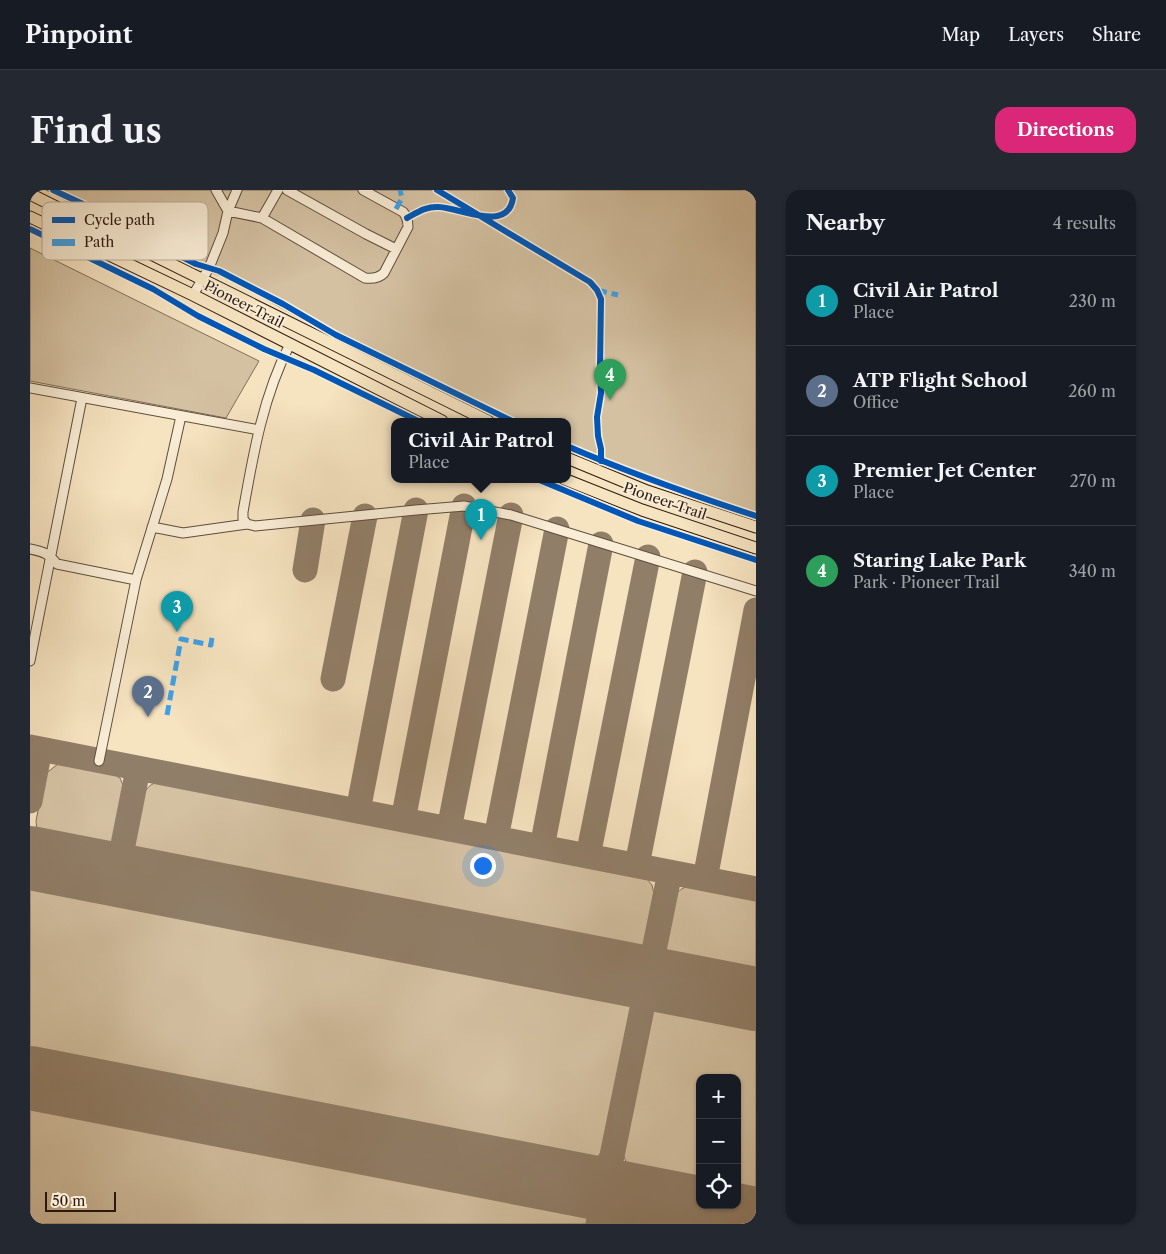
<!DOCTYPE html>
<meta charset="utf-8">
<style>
body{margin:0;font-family:"Libre Caslon Text",serif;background:#242831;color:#f1f3f6}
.controls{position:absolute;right:15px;bottom:15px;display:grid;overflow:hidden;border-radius:10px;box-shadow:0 1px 4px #0004}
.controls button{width:45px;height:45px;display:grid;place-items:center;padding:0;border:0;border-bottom:1px solid #363941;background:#171b24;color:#f1f3f6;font:25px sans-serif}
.scale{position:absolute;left:15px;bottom:12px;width:71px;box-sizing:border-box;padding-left:5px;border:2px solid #2c1a10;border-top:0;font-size:14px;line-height:18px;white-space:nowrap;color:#2c1a10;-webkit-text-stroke:4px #f9edd6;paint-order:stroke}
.you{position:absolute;left:452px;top:675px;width:18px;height:18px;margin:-12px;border:4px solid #fff;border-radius:50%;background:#1a73e8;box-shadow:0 0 0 8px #1a73e833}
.badge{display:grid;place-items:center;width:32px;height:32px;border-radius:50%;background:#db2777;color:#fff;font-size:16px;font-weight:700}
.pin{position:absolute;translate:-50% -41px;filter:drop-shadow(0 1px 2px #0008)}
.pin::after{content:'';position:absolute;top:26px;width:18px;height:15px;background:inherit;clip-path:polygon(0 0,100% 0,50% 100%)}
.popup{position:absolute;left:361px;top:228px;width:180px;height:65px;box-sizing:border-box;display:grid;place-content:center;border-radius:10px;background:#171b24;filter:drop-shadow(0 1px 4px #0005);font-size:16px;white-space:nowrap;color:#9ea1a6}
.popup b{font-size:19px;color:#f1f3f6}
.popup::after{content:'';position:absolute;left:50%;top:100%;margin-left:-10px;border:10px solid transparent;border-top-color:#171b24}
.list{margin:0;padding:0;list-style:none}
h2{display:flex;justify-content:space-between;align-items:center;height:65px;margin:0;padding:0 20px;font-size:21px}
h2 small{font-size:16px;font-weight:400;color:#9ea1a6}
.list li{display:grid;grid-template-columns:32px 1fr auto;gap:15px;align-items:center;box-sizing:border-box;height:90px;padding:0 20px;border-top:1px solid #363941}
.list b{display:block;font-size:19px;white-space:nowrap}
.list p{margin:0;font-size:16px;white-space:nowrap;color:#9ea1a6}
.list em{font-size:16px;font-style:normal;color:#9ea1a6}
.icon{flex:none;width:28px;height:28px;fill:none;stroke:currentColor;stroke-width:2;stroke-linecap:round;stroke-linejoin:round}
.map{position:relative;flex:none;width:726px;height:1034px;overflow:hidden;border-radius:15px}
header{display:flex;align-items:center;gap:30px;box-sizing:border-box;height:70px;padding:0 25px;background:#171b24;border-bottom:1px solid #363941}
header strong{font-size:24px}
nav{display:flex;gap:28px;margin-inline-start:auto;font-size:18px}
.intro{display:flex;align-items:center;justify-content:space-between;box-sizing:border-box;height:120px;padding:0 30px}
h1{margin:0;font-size:35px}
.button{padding:12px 22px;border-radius:15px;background:#db2777;color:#fff;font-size:18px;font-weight:700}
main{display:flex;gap:30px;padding:0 30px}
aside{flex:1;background:#171b24;border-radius:15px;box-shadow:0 1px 4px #0004}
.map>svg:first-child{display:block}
.green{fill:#d4c1a2;stroke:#806e59}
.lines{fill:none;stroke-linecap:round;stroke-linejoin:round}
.taxiway{stroke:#917e68;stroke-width:25}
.runway{stroke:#917e68;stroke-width:64}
.minor-casing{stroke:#5e4c3c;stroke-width:11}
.major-casing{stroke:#2c1a10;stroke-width:13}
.minor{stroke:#f9edd6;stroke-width:9}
.major{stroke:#f6e3c0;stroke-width:11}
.quiet{stroke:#3ea2ea;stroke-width:5;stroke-dasharray:10 5;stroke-linecap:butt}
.cycleway-casing{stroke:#f9edd6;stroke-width:9}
.cycleway{stroke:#0057b8;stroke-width:6}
.labels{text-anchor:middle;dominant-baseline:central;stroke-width:4;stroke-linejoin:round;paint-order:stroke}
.street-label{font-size:14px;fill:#2c1a10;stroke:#f9edd6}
.key{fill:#f9edd6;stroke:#bcae9b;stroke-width:1}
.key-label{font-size:14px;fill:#2c1a10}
</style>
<header>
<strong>Pinpoint</strong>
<nav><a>Map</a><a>Layers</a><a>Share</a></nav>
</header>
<div class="intro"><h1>Find us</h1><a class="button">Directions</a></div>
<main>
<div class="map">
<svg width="726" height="1034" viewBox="0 0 726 1034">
<rect width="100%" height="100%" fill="#f6e3c0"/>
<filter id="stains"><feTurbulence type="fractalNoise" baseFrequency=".004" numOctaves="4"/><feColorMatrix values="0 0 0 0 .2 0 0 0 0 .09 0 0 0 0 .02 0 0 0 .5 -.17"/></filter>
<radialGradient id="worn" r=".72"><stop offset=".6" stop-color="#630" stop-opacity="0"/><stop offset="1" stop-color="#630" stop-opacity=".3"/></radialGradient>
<path class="green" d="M16,0H726V329L568,275L537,260V231H478L300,145L197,88L160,76Z
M0,58L229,171L196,228L0,191Z
M38,573L76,580L90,588L95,600L85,648L77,658L64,662L20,653L11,648L7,641L6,631L15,584L28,574Z
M133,591L607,684L616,688L622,695L624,704L616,749L613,757L606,763L596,766L116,672C110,668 107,665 104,657C102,648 110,608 116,600C120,594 126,592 133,591Z
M14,685L588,798C599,804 600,809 602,820L575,955C571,965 566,969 556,973L0,865V691L2,689Z
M664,695L726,707V791L644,775C638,769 634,765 633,757L642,708C650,699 653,697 664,695Z
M635,809L646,810L726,825V1006L707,1003V888H670V995L606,983L598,976L594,967L593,956L620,825L624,815Z
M0,909L543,1014C553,1018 558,1023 559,1034H0Z
M600,1026L641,1034H581L589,1027Z"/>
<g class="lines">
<path class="taxiway" d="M275,380L283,330
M303,489L335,326
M0,557L726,699
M0,611L10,559
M328,621L386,320
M373,630L434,316
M419,639L481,325
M466,648L527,339
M512,657L571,354
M558,666L618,367
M607,675L665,382
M87,685L108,579
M675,689L726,420
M568,1034L640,682"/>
<path class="runway" d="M0,668L726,809
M0,888L726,1029"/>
<g class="minor-casing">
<path id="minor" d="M186,0L198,21L232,28L335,88C343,89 349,88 354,83L378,37C378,31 377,26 373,22L333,0
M257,0L336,44L366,59
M232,28L248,0
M163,105L179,78L193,43L198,21L207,0
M0,198L229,240
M217,334L213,329V322C223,265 233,206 260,154
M122,337L153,343L217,334L225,336L386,320L434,316L481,325L726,401
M0,359C14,362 18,363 27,374L106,390
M0,471L52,208
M69,571L106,390L137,289L151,226"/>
</g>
<g class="major-casing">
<path id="major" d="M0,4L458,231
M0,27L163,105L412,231
M537,268L617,301L726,337
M534,289L612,320L726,358"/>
</g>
<use href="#minor" class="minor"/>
<use href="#major" class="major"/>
<path class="quiet" d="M366,19L372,8L370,0
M567,100L588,105
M137,525L151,449L181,455L182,447"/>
<g class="cycleway-casing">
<path id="cycleway" d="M23,0L53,14L112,47L166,74L189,81L253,114L306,145L482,231
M407,0L560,92L567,100L571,109L570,176L571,203L567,227L568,246L571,259V271
M377,28C388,22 397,16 409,17C431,18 478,43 483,8L478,0
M0,39L123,99L168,126L234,159L284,180L388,231
M537,256C599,283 662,305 726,326
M507,289L608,331L726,370"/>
</g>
<use href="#cycleway" class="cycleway"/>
</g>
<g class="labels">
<g class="street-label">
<text transform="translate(214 114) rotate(27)">Pioneer Trail</text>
<text transform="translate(635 311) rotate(19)">Pioneer Trail</text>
</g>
</g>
<rect x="12" y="12" width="166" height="58" rx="8" class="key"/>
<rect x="22" y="27" width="23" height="6" fill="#0057b8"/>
<rect x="22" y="49" width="23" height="7" fill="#3ea2ea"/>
<g class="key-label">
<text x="54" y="35">Cycle path</text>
<text x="54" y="57">Path</text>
</g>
<rect width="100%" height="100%" filter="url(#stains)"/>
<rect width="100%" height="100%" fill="url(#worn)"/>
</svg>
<div class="controls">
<button>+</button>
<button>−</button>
<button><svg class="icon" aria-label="locate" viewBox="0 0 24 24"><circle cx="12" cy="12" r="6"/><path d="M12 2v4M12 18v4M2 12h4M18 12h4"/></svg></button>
</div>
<div class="scale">50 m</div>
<div class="you"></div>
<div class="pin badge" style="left:451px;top:350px;background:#0f9aa8">1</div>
<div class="popup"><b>Civil Air Patrol</b>Place</div>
<div class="pin badge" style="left:118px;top:527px;background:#5c6f8a">2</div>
<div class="pin badge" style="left:147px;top:442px;background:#0f9aa8">3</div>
<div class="pin badge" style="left:580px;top:210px;background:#2e9e5b">4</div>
</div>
<aside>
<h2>Nearby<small>4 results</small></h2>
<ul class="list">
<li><span class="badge" style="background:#0f9aa8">1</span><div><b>Civil Air Patrol</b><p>Place</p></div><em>230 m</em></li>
<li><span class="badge" style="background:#5c6f8a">2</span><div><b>ATP Flight School</b><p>Office</p></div><em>260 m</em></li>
<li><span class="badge" style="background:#0f9aa8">3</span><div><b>Premier Jet Center</b><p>Place</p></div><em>270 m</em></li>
<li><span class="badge" style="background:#2e9e5b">4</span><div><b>Staring Lake Park</b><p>Park · Pioneer Trail</p></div><em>340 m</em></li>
</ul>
</aside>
</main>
